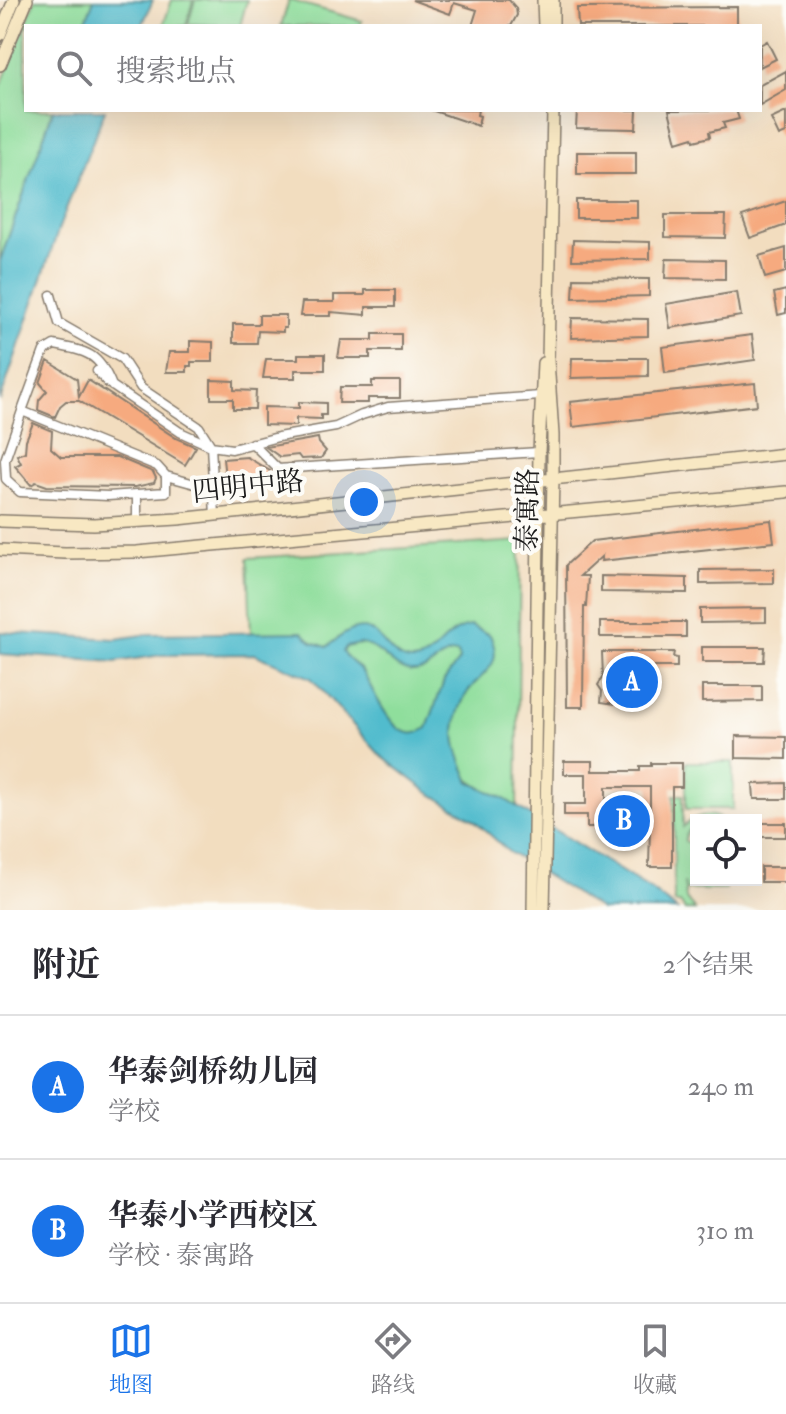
<!DOCTYPE html>
<html lang="zh">
<meta charset="utf-8">
<style>
body{margin:0;font-family:"IM FELL Double Pica","Noto Serif SC",serif;background:#f2f2f3;color:#2b2b33}
.controls{position:absolute;right:24px;bottom:24px;display:grid;overflow:hidden;border-radius:0px;box-shadow:0 8px 32px #0002}
.controls button{width:72px;height:72px;display:grid;place-items:center;padding:0;border:0;border-bottom:2px solid #e1e1e2;background:#fff;color:#2b2b33;font:40px sans-serif}
.you{position:absolute;left:364px;top:502px;width:28px;height:28px;margin:-20px;border:6px solid #fff;border-radius:50%;background:#1a73e8;box-shadow:0 0 0 12px #1a73e833}
.badge{display:grid;place-items:center;width:52px;height:52px;border-radius:50%;background:#1a73e8;color:#fff;font-size:26px;font-weight:700}
.pin{position:absolute;translate:-50% -50%;border:4px solid #fff;box-shadow:0 2px 8px #0006}
.list{margin:0;padding:0;list-style:none}
h2{display:flex;justify-content:space-between;align-items:center;height:104px;margin:0;padding:0 32px;font-size:34px}
h2 small{font-size:26px;font-weight:400;color:#7c7c81}
.list li{display:grid;grid-template-columns:52px 1fr auto;gap:24px;align-items:center;box-sizing:border-box;height:144px;padding:0 32px;border-top:2px solid #e1e1e2}
.list b{display:block;font-size:30px;white-space:nowrap}
.list p{margin:0;font-size:26px;white-space:nowrap;color:#7c7c81}
.list em{font-size:26px;font-style:normal;color:#7c7c81}
.icon{flex:none;width:44px;height:44px;fill:none;stroke:currentColor;stroke-width:2;stroke-linecap:round;stroke-linejoin:round}
.map{position:relative;flex:none;width:786px;height:910px;overflow:hidden}
.search{position:absolute;background:#fff;box-shadow:0 8px 32px #0002;left:24px;right:24px;top:24px;height:88px;display:flex;align-items:center;gap:20px;box-sizing:border-box;padding:0 28px;border-radius:0px;color:#7c7c81;font-size:30px}
.sheet{height:392px;background:#fff}
nav{display:flex;justify-content:space-around;align-items:center;box-sizing:border-box;height:112px;border-top:2px solid #e1e1e2;background:#fff;font-size:22px;color:#7c7c81}
nav a{display:grid;justify-items:center;gap:4px}
nav .on{color:#1a73e8}
.map>svg:first-child{display:block}
.green{fill:#8fde9c;stroke:#567d5c;stroke-width:2}
.water{fill:#51bccd;stroke:#366c74;stroke-width:2;fill-rule:evenodd}
.building{fill:#f6aa7f;fill-rule:evenodd}
.lines{fill:none;stroke-linecap:round;stroke-linejoin:round}
.minor-casing{stroke:#877c6e;stroke-width:11}
.secondary-casing{stroke:#877c6e;stroke-width:14}
.minor{stroke:#fff;stroke-width:8}
.secondary{stroke:#f8e8c3;stroke-width:11}
.labels{text-anchor:middle;dominant-baseline:central;stroke-width:8;stroke-linejoin:round;paint-order:stroke}
.street-label{font-size:28px;fill:#1c1c1c;stroke:#fdfcf7}
</style>
<div class="map">
<svg width="786" height="910" viewBox="0 0 786 910">
<rect width="100%" height="100%" fill="#fdfcf7"/>
<filter id="ink" filterUnits="userSpaceOnUse"><feTurbulence type="fractalNoise" baseFrequency=".0125" numOctaves="2"/><feDisplacementMap in="SourceGraphic" scale="16" xChannelSelector="R" yChannelSelector="G"/><feConvolveMatrix kernelMatrix="1 2 1 2 8 2 1 2 1" color-interpolation-filters="sRGB"/></filter>
<filter id="wash" filterUnits="userSpaceOnUse"><feTurbulence type="fractalNoise" baseFrequency=".006" numOctaves="4" result="noise"/><feDisplacementMap in="SourceGraphic" scale="32" xChannelSelector="R" yChannelSelector="G"/><feGaussianBlur stdDeviation="1.8" result="paint"/><feColorMatrix in="noise" values="0 0 0 0 0 0 0 0 0 0 0 0 0 0 0 0 0 1.4 0 .05"/><feComposite in="paint" operator="in"/></filter>
<g filter="url(#wash)">
<rect width="100%" height="100%" fill="#f2ddbf"/>
<path class="green" d="M35,0H94L84,26H26V110H53L0,261V88Z
M172,0H193L186,26H163Z
M195,0H247L240,26L188,24Z
M289,0L362,21L360,26H281Z
M520,541L517,813L398,730L251,636L248,558Z
M686,762H733V809H686Z
M674,795H683V827C695,815 708,811 723,820H696V824C690,829 684,834 685,842H696V880H726V890H685L684,882L686,899L695,910H685L680,903H674Z"/>
<path class="water" d="M94,0H153L142,26H84Z
M53,110H105L60,225L0,401V261Z
M471,626L490,635C505,667 482,671 467,693C462,701 457,714 456,723C452,744 462,763 470,782L501,797L650,889L677,910H601L509,852L473,819L428,792L380,755L311,678L254,654L162,655L115,662L0,654V632L116,639L149,634L302,632L312,642L327,647C381,598 378,660 412,661C435,661 445,628 471,626ZM360,644C382,646 391,669 411,672C431,674 441,650 458,653L459,660L444,681L427,728C393,753 374,685 360,669C354,662 349,662 343,652L346,647Z"/>
<g id="blocks">
<path class="building" d="M412,0H509L516,8L517,15L511,26H472L477,10L454,3L450,14Z
M737,7V26H578L577,8Z
M767,41L776,59L760,67V45Z
M786,71V90L760,105V85Z
M431,110H478L477,115L480,116L478,126Z
M577,110H637L636,129L576,128Z
M669,110H736L739,119L723,123L725,128L709,132L710,137L694,141L693,137L677,142Z
M786,112V133L779,136L771,119Z
M577,152H636V174H577Z
M576,200H637V218H576Z
M786,201V225L750,238L742,216Z
M665,215H726L725,238L665,237Z
M573,240L650,242V259L572,260Z
M786,248V272L765,278L759,256Z
M666,259L725,260V279L665,278Z
M574,278L649,279V296L573,298Z
M365,290H395V307H366V315L331,312V316H300L302,302H334V295H365Z
M786,290V313L778,315L774,293Z
M737,292L741,316L670,328L666,304Z
M259,315H286V328H283V332L258,331L257,343H233V324H259Z
M572,318L648,319V336L571,338Z
M373,334H401V351H370V358H338L341,340H373Z
M752,335L755,360L665,373L662,347Z
M190,341L213,342V362H191V366H187V372H166L169,352H190Z
M298,354H325V370H295V378H263L266,359H298Z
M572,358H648V376L571,378Z
M48,361L77,379L79,397L88,380L176,438L196,447L185,465L79,401H66L60,406L55,417L38,410L39,400L47,391L40,383Z
M211,380L234,381V390L256,391L255,409H233V399H211Z
M372,381H400V398H368V403H339L340,387H372Z
M755,383L757,405L573,427L570,402Z
M299,402L326,403V415H321V419L296,418V426L264,425V407L299,408Z
M33,423L52,431L51,448L61,457H117L153,472L156,478L154,483L135,487L47,486L36,482L31,485L15,466L21,463L17,455L25,452L26,440Z
M318,438L319,443L326,451L321,458L301,459L298,455L280,457L266,447Z
M247,457L270,471V477H225L223,459Z
M771,520L774,542L601,561L602,556L580,576H588L586,607H584L583,707H567L566,565L592,541Z
M774,569V583L700,584V570Z
M601,576L687,578V593L601,592Z
M766,608V622L700,623V609Z
M600,622H686V637H600Z
M702,647H765L764,662H702Z
M602,652H674L673,657L677,658V667H616V704L601,702L602,691L598,685L603,677Z
M702,686H762V701L702,702Z
M736,736L786,737V759L736,758Z
M564,761H593V771H640V766H651V763H682V787H672V867H649L650,826L587,827V815H564V804H586V774H564ZM606,787H650V817H606Z
M786,783V799H754L753,784Z
M756,823H786V837H756Z
M761,867H786V882H761Z"/>
</g>
</g>
<g filter="url(#ink)">
<use href="#blocks" fill-opacity="0" stroke="#877c6e" stroke-width="2"/>
<g class="lines">
<g class="minor-casing">
<path id="minor" d="M51,295L59,323L122,359L141,388L199,427L211,446L215,515
M97,371L108,383L180,432L211,446L232,449L278,437L336,427L362,415L388,407L540,396
M22,411L157,466L166,476V492L108,496L20,492L6,479L5,460L22,411L44,351L54,345C87,351 99,353 112,386
M252,443L278,469L539,452
M166,476L213,489
M137,496V521"/>
</g>
<g class="secondary-casing">
<path id="secondary" d="M543,0L544,26
M553,26V0
M0,35L14,0
M0,65L27,0
M0,521L94,524L178,519L786,454
M0,550L65,553L137,552L786,492
M533,910L539,452L543,363
M544,910L553,478V435L548,360L553,110"/>
</g>
<use href="#minor" class="minor"/>
<use href="#secondary" class="secondary"/>
</g>
</g>
<g class="labels">
<g class="street-label">
<text transform="translate(248 487) rotate(-6)">四明中路</text>
<text transform="translate(528 510) rotate(-89)">泰寓路</text>
</g>
</g>
</svg>
<div class="controls">
<button><svg class="icon" aria-label="locate" viewBox="0 0 24 24"><circle cx="12" cy="12" r="6"/><path d="M12 2v4M12 18v4M2 12h4M18 12h4"/></svg></button>
</div>
<div class="you"></div>
<div class="pin badge" style="left:632px;top:682px">A</div>
<div class="pin badge" style="left:624px;top:821px">B</div>
<div class="search"><svg class="icon" aria-label="search" viewBox="0 0 24 24"><circle cx="10" cy="10" r="6"/><path d="M15 15l6 6"/></svg>搜索地点</div>
</div>
<section class="sheet">
<h2>附近<small>2个结果</small></h2>
<ul class="list">
<li><span class="badge">A</span><div><b>华泰剑桥幼儿园</b><p>学校</p></div><em>240 m</em></li>
<li><span class="badge">B</span><div><b>华泰小学西校区</b><p>学校 · 泰寓路</p></div><em>310 m</em></li>
</ul>
</section>
<nav>
<a class="on"><svg class="icon" aria-label="map" viewBox="0 0 24 24"><path d="M3 6l6-2 6 2 6-2v14l-6 2-6-2-6 2zM9 4v14M15 6v14"/></svg>地图</a>
<a><svg class="icon" aria-label="directions" viewBox="0 0 24 24"><path d="M12 3l9 9-9 9-9-9zM9 14v-3h6M13 9l2 2-2 2"/></svg>路线</a>
<a><svg class="icon" aria-label="saved" viewBox="0 0 24 24"><path d="M7 4h10v16l-5-4-5 4z"/></svg>收藏</a>
</nav>
